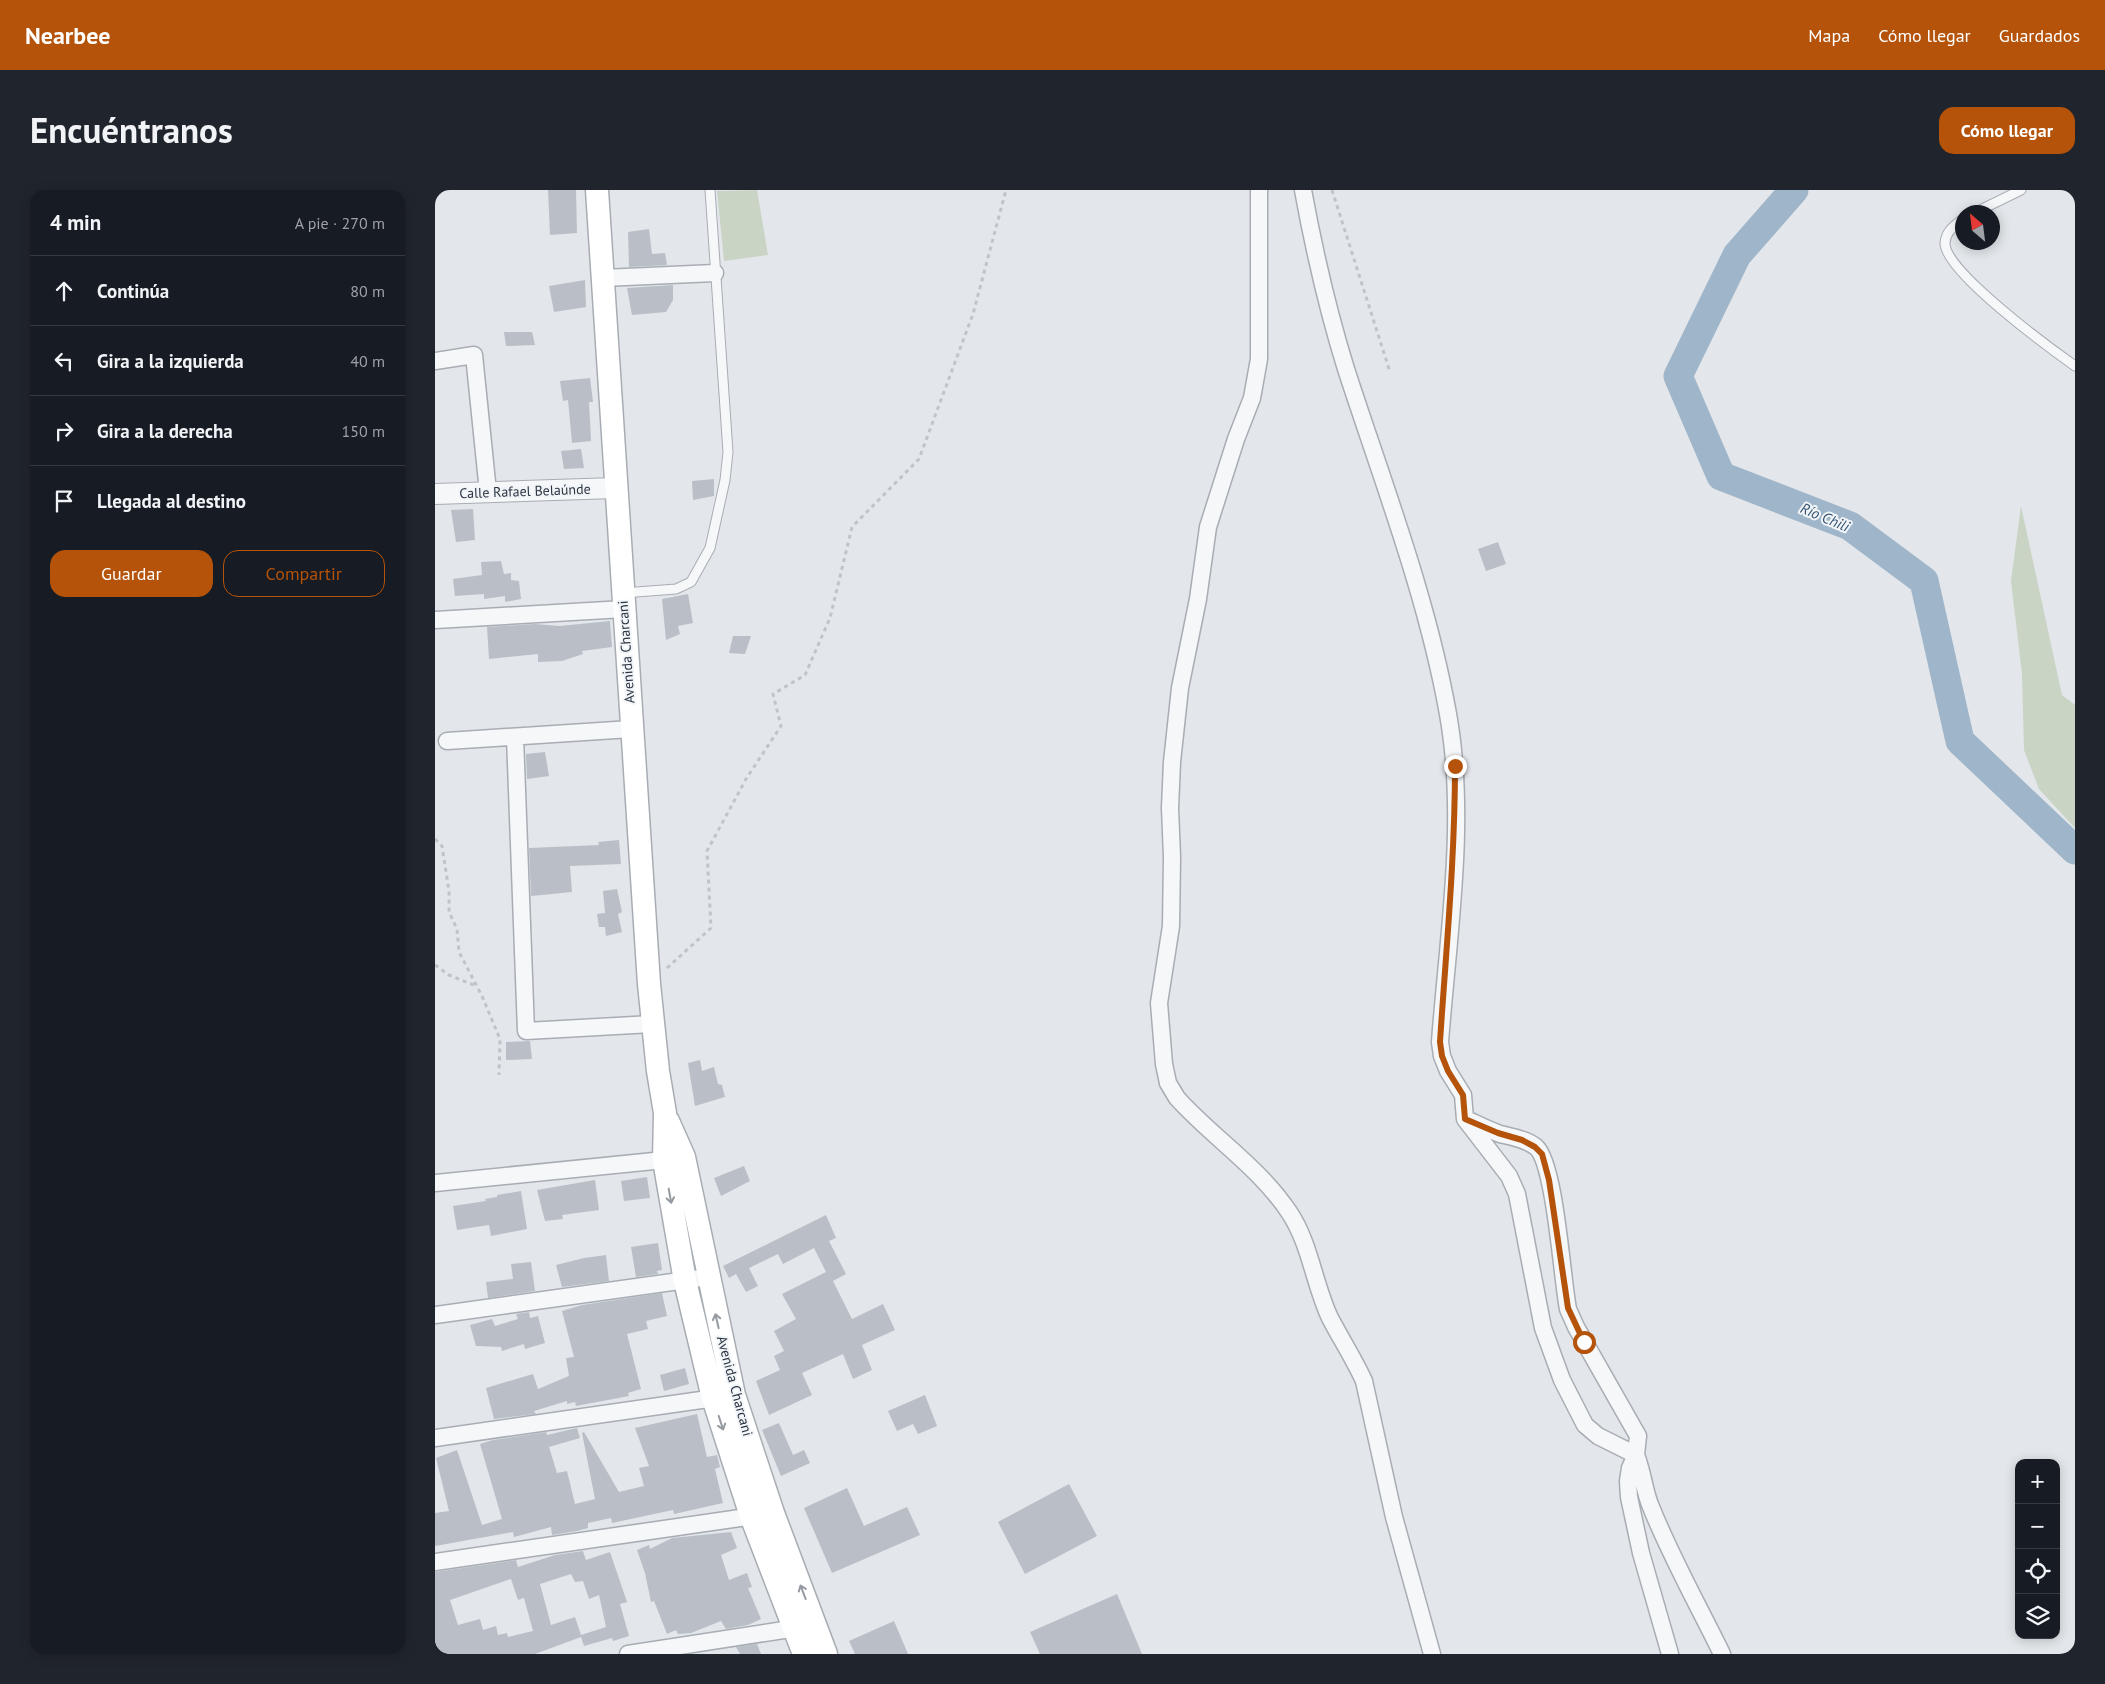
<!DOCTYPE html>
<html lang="es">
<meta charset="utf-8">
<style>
body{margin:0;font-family:"PT Sans",sans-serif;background:#20242c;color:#f1f3f6}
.controls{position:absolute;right:15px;bottom:15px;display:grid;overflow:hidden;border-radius:10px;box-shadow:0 2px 12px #0003}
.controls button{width:45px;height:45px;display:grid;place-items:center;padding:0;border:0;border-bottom:1px solid #363941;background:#171b24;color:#f1f3f6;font:25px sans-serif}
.compass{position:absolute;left:1520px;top:15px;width:45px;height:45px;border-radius:50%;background:#171b24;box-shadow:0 2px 12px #0003;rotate:332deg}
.stop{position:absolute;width:15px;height:15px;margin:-11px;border:4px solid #b45309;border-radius:50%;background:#fff}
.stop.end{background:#b45309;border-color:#fff;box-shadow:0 1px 5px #0008}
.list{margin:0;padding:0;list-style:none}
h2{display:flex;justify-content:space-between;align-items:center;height:65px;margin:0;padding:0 20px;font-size:21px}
h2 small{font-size:16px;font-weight:400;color:#9ea1a6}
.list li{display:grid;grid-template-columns:32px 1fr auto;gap:15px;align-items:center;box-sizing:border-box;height:70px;padding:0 20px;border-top:1px solid #363941}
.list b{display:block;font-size:19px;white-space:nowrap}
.list em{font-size:16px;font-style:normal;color:#9ea1a6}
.actions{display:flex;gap:10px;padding:15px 20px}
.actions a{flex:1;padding:11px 0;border:1px solid #b45309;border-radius:15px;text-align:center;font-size:18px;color:#b45309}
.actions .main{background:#b45309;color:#fff}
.icon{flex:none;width:28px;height:28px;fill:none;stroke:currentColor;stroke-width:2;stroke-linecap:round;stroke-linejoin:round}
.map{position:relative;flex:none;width:1640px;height:1464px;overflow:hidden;border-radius:15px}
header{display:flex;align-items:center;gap:30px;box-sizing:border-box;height:70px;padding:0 25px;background:#b45309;color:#fff}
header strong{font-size:24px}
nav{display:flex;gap:28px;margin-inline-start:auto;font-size:18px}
.intro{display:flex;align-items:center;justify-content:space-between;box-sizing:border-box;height:120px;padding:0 30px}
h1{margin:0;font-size:35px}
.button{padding:12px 22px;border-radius:15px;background:#b45309;color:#fff;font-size:18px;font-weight:700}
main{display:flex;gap:30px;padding:0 30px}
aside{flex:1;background:#171b24;border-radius:15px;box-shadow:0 2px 12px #0003}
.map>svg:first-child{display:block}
.green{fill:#c9d4c4}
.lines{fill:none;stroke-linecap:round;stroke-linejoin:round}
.river{stroke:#9fb5c9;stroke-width:29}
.building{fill:#babfc7;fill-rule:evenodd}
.service-casing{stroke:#a8adb4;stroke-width:11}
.minor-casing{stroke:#a8adb4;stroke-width:19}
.tertiary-casing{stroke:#a8adb4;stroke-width:22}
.secondary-casing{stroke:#a8adb4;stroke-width:25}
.path{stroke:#c0c4c9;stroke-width:3;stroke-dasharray:4 4;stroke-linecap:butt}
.service{stroke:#f5f7f9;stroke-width:9}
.minor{stroke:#f5f7f9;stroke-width:16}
.tertiary{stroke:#f5f7f9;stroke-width:20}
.secondary{stroke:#fff;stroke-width:22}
.oneway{stroke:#959aa0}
.route{stroke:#b45309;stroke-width:6}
.labels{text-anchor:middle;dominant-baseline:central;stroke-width:4;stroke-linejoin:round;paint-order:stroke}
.street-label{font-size:14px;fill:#2b3442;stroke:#f2f5f8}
.water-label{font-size:15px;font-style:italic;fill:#365575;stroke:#f2f5f8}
</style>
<header>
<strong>Nearbee</strong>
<nav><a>Mapa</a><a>Cómo llegar</a><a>Guardados</a></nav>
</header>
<div class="intro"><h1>Encuéntranos</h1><a class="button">Cómo llegar</a></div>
<main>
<aside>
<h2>4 min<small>A pie · 270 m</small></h2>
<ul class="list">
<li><svg class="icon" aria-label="ahead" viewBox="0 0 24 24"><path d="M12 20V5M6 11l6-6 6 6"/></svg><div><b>Continúa</b></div><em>80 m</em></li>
<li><svg class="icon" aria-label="left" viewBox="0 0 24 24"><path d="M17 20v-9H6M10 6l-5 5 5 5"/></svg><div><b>Gira a la izquierda</b></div><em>40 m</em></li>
<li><svg class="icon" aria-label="right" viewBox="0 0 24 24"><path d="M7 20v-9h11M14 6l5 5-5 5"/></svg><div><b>Gira a la derecha</b></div><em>150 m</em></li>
<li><svg class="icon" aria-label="arrive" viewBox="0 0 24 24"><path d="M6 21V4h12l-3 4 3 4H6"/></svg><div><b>Llegada al destino</b></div></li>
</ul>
<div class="actions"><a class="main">Guardar</a><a>Compartir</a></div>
</aside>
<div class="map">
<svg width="1640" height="1464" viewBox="0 0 1640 1464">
<rect width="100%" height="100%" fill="#e3e6ea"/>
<path class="green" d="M322,0L333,65L289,71L282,1Z
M1586,316L1627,505L1640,515V638L1604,599L1589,560L1587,484L1576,391Z"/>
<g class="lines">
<path class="river" d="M1359,0L1302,65L1243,186L1286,286L1415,336L1489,391L1525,551L1640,660"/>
</g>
<path class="building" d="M113,0H141L142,43L115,45Z
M214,39L217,64L230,63L232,75L194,77L193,42Z
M150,90L151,117L119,122L114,96Z
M238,95V110L231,122L197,125L192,98Z
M69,142H97L100,155L71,156Z
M155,188L158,212H154L156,251L137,253L133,210L128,211L125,191Z
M146,259L149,278L129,279L126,261Z
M279,289V306L258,310L257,291Z
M38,319L40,350L21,352L16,320Z
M1063,352L1071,374L1051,381L1043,359Z
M66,371L69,384L76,383V390L84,391L86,409L70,412V406L49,409V404L20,406L18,389L47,385L46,372Z
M253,404L258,433L243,436L245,444L231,450L227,409Z
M175,431L177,457L147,461L148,464L127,471L103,472V464L54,469L52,437L99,434L125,436Z
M298,446H316L310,464L294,463Z
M110,562L114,586L92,589L91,564Z
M184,650L186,674L135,676L137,702L96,706L94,658L164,655L163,652Z
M182,699L187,722L183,724L187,742L171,746L170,737H164L162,724L170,723L168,701Z
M95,851L97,869L71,870V852Z
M265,870L267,881L279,877L283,894L287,895L290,907L260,916L253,873Z
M309,976L315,991L286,1006L279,988Z
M212,987L215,1008L189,1011L186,991Z
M160,990L164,1020L127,1025L128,1029L110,1031L102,1000Z
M86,1001L92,1039L56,1046L54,1035L22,1040L18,1016L51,1011L50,1009L62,1007V1005Z
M391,1025L401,1048L394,1051L411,1084L398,1091L417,1129L448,1114L460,1140L427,1155L437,1180L418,1189L408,1164L367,1183L377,1205L334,1225L321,1191L345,1180L339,1166L349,1161L339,1141L361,1129L347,1104L391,1082L379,1058L348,1074L343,1064L314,1078L323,1096L311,1102L301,1084L294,1088L288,1076Z
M223,1053L227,1080L222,1081L223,1084L201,1087L196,1057Z
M171,1065L174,1091L127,1097L121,1075L149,1068Z
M96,1072L100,1101L53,1108L51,1092L78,1089L76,1074Z
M227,1103L232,1126L211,1131L213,1139L192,1144L206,1199L193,1203L194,1206L141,1216L140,1212L132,1214V1211L99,1221L101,1224L59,1229L51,1198L98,1184L103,1199L134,1186L131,1168L139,1167L127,1121L147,1115Z
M94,1122L95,1128L103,1126L110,1153L90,1159L89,1154L67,1161L66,1157L41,1156L35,1135L57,1129L60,1136L83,1129L81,1124Z
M250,1178L254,1194L229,1201L225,1185Z
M490,1205L502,1236L483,1244L478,1234L462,1241L453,1221Z
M262,1224L272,1267L282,1265L285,1277L280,1279L288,1313L239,1324L238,1320L177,1333L176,1328L153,1333V1338L142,1341L117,1345L116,1337L79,1347L78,1342L0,1356V1323L14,1321L1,1268L22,1260L47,1335L67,1329L45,1254L58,1250L111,1242L112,1245L142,1238L145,1248L114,1257L122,1283L132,1281L140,1314L160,1309L147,1243L149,1242L184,1302L209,1296L204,1278L214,1276L200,1238Z
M344,1233L358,1265L369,1260L375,1273L346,1286L327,1240Z
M634,1294L662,1346L590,1384L563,1332Z
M412,1298L429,1336L472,1317L485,1345L397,1383L369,1318Z
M296,1342L302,1358L286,1365L294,1390L312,1383L317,1397L313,1398L326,1429L313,1435L291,1439L286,1431L256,1443L243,1444L241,1440L232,1444L219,1411L216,1412L210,1383L202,1360L214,1355L215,1359L237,1348Z
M148,1361L151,1370L175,1362L192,1412L185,1414L194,1446L178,1451L177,1448L149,1456L146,1447L100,1464H0V1382L81,1370L83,1377L120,1365ZM136,1384L140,1392L148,1391L154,1409L164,1405L171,1437L146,1445L140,1427L116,1435L105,1394ZM76,1389L83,1410L89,1408L98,1441L73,1447L72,1443L63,1445L61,1436L48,1440L45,1429L23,1435L15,1410Z
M682,1404L707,1464H605L595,1442Z
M459,1431L473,1464H420L414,1451Z
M322,1454L326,1464H305L301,1457Z"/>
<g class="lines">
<g class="service-casing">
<path id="service" d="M1541,22L1586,0
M1528,29C1519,36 1511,41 1510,53C1509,81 1616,159 1640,176
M188,403L241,399L256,392L275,358L290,290L293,262L275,0"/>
</g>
<g class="minor-casing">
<path id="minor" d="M824,0V169L817,208L801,249L773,337L763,409L745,498L737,572L735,618L737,667L736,736L724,813L729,874L733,893L742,908C777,947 824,977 854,1022C875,1053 879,1094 895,1128C906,1149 919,1169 929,1191L959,1327L997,1464
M868,0C879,60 893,121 911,179C948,293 992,406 1013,524C1032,630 1013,745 1005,852L1007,866L1013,881L1028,905L1030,929L1074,986L1082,1004L1108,1138L1127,1190L1150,1235L1163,1246L1201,1265C1208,1282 1209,1301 1216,1317C1236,1367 1263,1415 1287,1464
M168,88L280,83
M0,171L39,165L53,302
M0,430L189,419
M80,547L91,841L217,834
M12,551L196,539
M1033,930C1044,935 1054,940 1065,944C1077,947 1091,949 1101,957C1120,973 1127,1089 1133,1119L1141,1137L1203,1246L1201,1265L1195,1278L1193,1291L1194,1307L1206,1363L1235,1464
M0,993L239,969
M0,1125L273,1087
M0,1248L287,1207
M0,1372L326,1325
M193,1464L368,1437"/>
</g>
<g class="tertiary-casing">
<path id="tertiary" d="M0,304L180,298"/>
</g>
<g class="secondary-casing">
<path id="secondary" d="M162,0L214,794L223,881L230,923L229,970L250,1091L278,1208L316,1326L369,1464
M233,931L249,967L299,1205L338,1323L391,1464"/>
</g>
<path class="path" d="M897,0L955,182
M0,649L7,656L14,701V722L22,739L24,762L47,806L65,849L64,885
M0,775L14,785L41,796
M232,778L276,738L272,661L311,589L346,536L338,504L370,485L395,428L417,337L484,269L538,124L571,0"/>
<use href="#service" class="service"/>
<use href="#minor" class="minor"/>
<use href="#tertiary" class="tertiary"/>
<use href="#secondary" class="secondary"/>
</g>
<defs><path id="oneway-shaft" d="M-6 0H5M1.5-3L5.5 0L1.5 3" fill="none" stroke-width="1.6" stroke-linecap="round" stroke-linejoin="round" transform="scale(1.25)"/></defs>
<g class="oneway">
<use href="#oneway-shaft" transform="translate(235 1006) rotate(80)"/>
<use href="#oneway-shaft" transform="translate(282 1131) rotate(-103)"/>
<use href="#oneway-shaft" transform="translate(286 1233) rotate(72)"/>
<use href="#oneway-shaft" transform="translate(368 1402) rotate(-111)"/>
</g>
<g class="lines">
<path class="route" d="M1020,576C1020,669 1011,760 1005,852L1007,866L1013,881L1028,905L1030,929L1063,943L1087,950L1100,957L1107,964L1114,990L1133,1118L1149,1152"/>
</g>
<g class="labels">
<g class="street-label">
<text transform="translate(90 301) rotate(-2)">Calle Rafael Belaúnde</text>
<text transform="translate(191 462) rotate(-94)">Avenida Charcani</text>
<text transform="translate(300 1196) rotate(75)">Avenida Charcani</text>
</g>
<g class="water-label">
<text transform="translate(1390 327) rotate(23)">Río Chili</text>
</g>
</g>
</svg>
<div class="controls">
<button>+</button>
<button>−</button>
<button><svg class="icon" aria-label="locate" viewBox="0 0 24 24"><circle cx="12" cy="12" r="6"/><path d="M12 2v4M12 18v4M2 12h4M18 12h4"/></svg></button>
<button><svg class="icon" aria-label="layers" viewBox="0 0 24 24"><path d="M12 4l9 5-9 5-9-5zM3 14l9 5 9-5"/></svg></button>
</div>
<svg class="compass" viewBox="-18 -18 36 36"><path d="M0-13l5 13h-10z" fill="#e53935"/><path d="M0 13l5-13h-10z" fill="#9ea1a6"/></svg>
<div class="stop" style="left:1149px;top:1152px"></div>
<div class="stop end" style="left:1020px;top:576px"></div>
</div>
</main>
